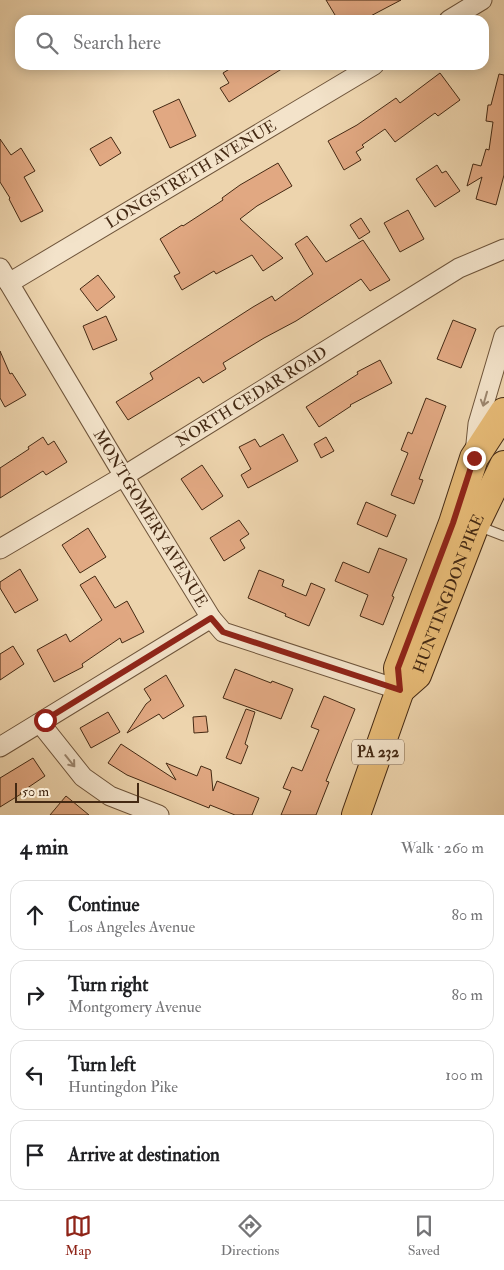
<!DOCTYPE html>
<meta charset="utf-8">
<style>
body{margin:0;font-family:"IM FELL Double Pica",serif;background:#f2f2f2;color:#202124}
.scale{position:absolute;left:15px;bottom:12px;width:124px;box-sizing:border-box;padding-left:5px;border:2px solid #442913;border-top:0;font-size:14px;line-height:18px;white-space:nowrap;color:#442913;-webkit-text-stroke:4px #f3e3ca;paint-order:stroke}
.stop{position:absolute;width:15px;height:15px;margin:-11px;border:4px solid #8f2418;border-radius:50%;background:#fff}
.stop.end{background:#8f2418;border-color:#fff;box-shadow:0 1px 5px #0008}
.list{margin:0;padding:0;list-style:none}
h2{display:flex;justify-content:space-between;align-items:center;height:65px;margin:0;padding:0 20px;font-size:21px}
h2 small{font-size:16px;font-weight:400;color:#757577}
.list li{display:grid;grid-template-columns:32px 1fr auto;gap:15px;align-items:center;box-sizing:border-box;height:70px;margin:0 10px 10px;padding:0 10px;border:1px solid #e0e0e0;border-radius:15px}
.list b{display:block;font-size:19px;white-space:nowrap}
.list p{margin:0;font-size:16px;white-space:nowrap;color:#757577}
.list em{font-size:16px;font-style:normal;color:#757577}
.icon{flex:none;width:28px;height:28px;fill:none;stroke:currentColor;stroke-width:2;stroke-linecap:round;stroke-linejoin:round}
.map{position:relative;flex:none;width:504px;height:815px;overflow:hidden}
.search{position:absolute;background:#fff;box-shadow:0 2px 12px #0003;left:15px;right:15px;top:15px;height:55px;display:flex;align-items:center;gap:12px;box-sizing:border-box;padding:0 18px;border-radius:15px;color:#757577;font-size:19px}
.sheet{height:385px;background:#fff}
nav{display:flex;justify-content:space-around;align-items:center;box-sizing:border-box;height:70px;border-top:1px solid #e0e0e0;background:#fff;font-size:14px;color:#757577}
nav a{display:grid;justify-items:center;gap:2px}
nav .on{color:#8f2418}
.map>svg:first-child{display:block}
.building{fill:#e1a882;stroke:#442913}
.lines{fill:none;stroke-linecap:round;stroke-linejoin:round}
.service-casing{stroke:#6e543a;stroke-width:11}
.minor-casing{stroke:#6e543a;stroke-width:21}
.primary-casing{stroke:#442913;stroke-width:30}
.service{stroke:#f3e3ca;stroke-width:9}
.minor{stroke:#f3e3ca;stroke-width:19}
.primary{stroke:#e6ba76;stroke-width:28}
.oneway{stroke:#9c866e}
.route{stroke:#8f2418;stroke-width:6}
.labels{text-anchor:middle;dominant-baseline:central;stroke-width:4.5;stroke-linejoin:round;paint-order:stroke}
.shield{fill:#f3e3ca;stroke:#78614a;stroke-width:1}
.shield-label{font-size:15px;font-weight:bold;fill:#442913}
.street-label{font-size:16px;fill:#442913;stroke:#f3e3ca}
</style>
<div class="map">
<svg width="504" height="815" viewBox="0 0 504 815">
<rect width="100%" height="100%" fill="#edd4ad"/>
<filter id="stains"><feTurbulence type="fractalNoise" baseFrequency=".004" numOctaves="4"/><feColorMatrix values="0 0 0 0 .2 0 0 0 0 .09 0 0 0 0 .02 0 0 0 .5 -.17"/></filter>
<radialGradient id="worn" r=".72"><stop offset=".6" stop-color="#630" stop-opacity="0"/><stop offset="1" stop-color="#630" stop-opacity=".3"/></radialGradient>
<path class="building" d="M326,0H401L363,20H338Z
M236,65H288L229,102L220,88L229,83L223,73Z
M440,73L460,100L438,116L435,113L395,142L385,129L362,145L364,147L356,152L361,160L344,170L328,141L357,125L396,98L400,103Z
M499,74L504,75V175L496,205L476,199L482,177L467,186L473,164L481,166L486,149L489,150L493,122L486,121L488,105H491Z
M179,99L196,136L170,148L153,111Z
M111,137L121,153L100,166L90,149Z
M0,139L11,155L21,148L35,171L24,177L43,211L21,222L9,199L10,198L0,182Z
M278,163L292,186L257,206L240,219L283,258L263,271L252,255L216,274L214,271L182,290L174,276L180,273L160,239L182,225L183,226L223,200L222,198L240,185Z
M437,165L442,173L446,171L460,191L435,207L416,179Z
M408,210L424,239L400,252L384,223Z
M361,218L370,232L359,239L350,225Z
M307,236L326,262L363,240L390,280L370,291L361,279L296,321L264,338L223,363L226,369L203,383L199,377L128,420L116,402L153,379L150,373L253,307L272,296L275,301L313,274L295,244Z
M98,275L115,297L97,311L80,289Z
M106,316L117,340L93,350L83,326Z
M453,320L476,329L461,368L437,359Z
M0,351L10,374L12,373L26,395L5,407L0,398Z
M380,360L392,383L350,405L351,406L319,427L306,407L358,374L357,372Z
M426,398L446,406L419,479L423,480L414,504L391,495L408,453L401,450L408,432L412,434Z
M283,434L298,461L248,488L241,475L251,469L239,447L255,439L260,447Z
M43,437L48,445L54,441L67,462L46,475L43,471L0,498V468L29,449L28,447Z
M326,437L334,451L321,458L314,444Z
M202,465L223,496L202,510L181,479Z
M366,502L396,515L387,537L357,524Z
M239,520L249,534L240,540L245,548L224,561L210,538Z
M88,528L106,557L80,573L62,545Z
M379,548L407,559L392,596L394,597L383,625L360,616L368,595L335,581L343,562L369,573Z
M20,569L38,600L15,613L0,588V582Z
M259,570L284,580L282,586L306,596L311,583L325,589L309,626L285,616L286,614L248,598Z
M95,576L115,608L127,601L144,632L122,643L120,638L82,664L83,667L54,682L37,650L66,634L70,642L102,620L80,585Z
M13,646L24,664L0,680V654Z
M235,669L271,683L272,681L293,689L281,719L223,698Z
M166,675L184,706L163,719L159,714L127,733L146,704L151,700L144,689Z
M324,696L355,709L326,781L329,782L316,815H281L291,791L283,788L292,767L302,771L319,730L311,727Z
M246,709L255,712L245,744L248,746L241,764L226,758Z
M108,712L120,732L91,748L80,728Z
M206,716L208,732L194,733L193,717Z
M121,744L176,780L166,763L197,776L201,766L211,770L213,791L217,781L259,798L252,815H235L210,805L209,808L127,775L108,763Z
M33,758L45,776L20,793L21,794L0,807V778Z
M66,796L89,815H50Z"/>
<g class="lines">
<g class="service-casing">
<path id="service" d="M478,526L504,536"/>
</g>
<g class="minor-casing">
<g id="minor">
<path d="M449,20L482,0"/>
<path id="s1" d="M0,268L124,476L211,618L223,632L400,690"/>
<path id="s2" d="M9,283L374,65"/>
<path d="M475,453L478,424L504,336"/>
<path id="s3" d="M0,549L124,476L459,268L504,249"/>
<path d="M40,723L83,777L110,796L159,815"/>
<path d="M0,747L211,618"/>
</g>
</g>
<g class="primary-casing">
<g id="primary">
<path id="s4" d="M400,690L417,675L475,525L504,465"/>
<path d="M356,815L400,690L398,668L453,523L474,458L504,412"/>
</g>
</g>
<use href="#service" class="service"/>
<use href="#minor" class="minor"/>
<use href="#primary" class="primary"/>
</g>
<defs><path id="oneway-shaft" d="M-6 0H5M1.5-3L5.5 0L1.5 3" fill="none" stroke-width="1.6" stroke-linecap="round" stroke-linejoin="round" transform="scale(1.25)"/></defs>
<g class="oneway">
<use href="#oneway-shaft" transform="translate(485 399) rotate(106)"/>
<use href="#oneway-shaft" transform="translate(70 761) rotate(51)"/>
</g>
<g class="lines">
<path class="route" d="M45,720L211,618L223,632L400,690L398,668L453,523L474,458"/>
</g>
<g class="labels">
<rect class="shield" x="352" y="739.5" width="52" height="25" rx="4"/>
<g class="shield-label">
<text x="378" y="752">PA 232</text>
</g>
<g class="street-label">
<text stroke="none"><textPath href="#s2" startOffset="212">LONGSTRETH AVENUE</textPath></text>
<text stroke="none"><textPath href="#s3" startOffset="294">NORTH CEDAR ROAD</textPath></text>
<text stroke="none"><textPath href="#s1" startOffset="292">MONTGOMERY AVENUE</textPath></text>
<text stroke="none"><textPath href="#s4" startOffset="110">HUNTINGDON PIKE</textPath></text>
</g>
</g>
<rect width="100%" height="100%" filter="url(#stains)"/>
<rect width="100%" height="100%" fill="url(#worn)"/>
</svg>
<div class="scale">50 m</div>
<div class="stop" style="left:45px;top:720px"></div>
<div class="stop end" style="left:474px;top:458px"></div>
<div class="search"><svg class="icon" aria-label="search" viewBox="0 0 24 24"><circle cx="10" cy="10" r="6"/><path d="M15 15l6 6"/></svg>Search here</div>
</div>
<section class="sheet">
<h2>4 min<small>Walk · 260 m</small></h2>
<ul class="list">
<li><svg class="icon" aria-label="ahead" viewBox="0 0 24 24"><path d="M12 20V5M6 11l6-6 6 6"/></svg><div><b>Continue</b><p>Los Angeles Avenue</p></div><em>80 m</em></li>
<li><svg class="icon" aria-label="right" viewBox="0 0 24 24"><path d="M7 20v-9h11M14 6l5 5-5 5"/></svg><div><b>Turn right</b><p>Montgomery Avenue</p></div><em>80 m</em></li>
<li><svg class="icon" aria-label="left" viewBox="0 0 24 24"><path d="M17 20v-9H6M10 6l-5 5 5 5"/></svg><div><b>Turn left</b><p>Huntingdon Pike</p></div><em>100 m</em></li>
<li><svg class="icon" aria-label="arrive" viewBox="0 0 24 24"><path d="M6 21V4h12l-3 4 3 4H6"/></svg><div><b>Arrive at destination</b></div></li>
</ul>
</section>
<nav>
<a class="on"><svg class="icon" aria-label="map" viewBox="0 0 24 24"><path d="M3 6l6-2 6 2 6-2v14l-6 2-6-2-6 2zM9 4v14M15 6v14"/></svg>Map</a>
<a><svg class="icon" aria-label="directions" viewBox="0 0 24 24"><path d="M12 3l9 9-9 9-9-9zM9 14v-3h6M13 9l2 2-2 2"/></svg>Directions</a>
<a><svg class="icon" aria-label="saved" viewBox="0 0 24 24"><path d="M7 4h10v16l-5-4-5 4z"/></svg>Saved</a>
</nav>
